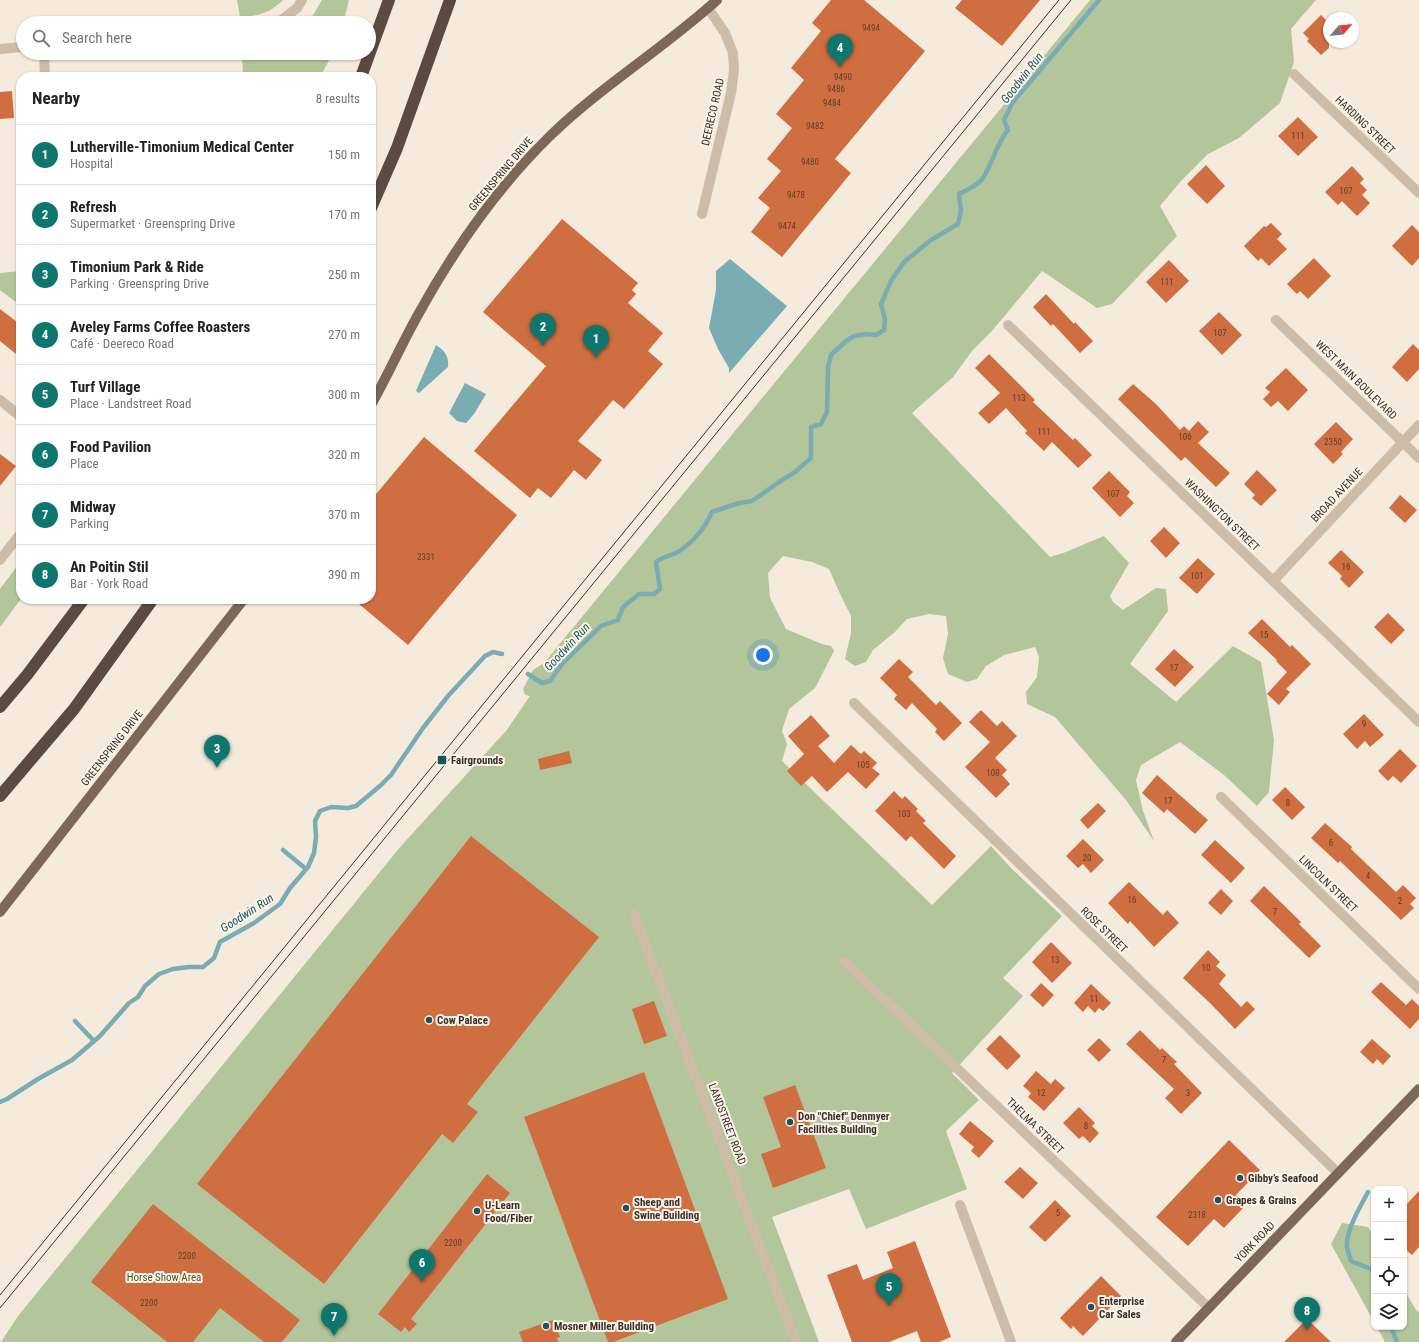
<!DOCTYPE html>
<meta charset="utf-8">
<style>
body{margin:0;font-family:"Roboto Condensed",sans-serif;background:#f6f6f6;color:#222}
.controls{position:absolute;right:12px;bottom:12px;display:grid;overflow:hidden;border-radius:8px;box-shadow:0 1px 3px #0004}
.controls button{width:36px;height:36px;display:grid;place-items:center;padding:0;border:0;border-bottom:1px solid #e0e0e0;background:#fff;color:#222;font:20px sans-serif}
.compass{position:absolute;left:1323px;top:12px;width:36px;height:36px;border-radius:50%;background:#fff;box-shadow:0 1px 3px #0004;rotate:62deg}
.you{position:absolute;left:763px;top:655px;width:14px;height:14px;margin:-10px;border:3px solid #fff;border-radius:50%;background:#1a73e8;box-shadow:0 0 0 6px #1a73e833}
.badge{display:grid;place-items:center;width:26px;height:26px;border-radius:50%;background:#0f766e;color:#fff;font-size:13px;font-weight:700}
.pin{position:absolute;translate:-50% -33px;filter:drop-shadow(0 1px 2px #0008)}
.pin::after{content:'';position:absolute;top:21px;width:14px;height:12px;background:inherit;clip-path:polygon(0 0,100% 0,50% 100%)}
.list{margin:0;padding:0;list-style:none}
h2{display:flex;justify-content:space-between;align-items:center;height:52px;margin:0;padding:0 16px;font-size:17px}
h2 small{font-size:13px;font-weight:400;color:#767676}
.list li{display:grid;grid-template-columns:26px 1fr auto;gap:12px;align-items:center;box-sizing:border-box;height:60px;padding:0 16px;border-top:1px solid #e0e0e0}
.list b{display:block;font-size:15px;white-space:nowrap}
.list p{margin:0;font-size:13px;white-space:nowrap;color:#767676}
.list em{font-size:13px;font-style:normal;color:#767676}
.icon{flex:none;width:22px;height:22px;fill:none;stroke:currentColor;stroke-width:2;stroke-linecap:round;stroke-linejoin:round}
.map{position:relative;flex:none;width:1419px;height:1342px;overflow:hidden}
.search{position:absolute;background:#fff;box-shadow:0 1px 3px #0004;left:16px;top:16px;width:360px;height:44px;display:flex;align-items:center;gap:10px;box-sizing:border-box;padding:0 14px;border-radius:22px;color:#767676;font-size:15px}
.panel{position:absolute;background:#fff;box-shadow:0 1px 3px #0004;left:16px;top:72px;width:360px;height:532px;border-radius:16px}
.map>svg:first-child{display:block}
.green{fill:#b3c59b}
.water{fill:#79acb3}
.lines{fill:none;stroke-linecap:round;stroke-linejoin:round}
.stream{stroke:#79acb3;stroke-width:4.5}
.building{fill:#cf6e40}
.minor{stroke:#cdbca7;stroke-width:10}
.major{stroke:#7c6758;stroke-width:10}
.highway{stroke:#5b4a3f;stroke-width:12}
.tram{stroke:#392f28;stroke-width:1}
.poi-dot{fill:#1a545e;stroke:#fbf4e9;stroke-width:1.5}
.labels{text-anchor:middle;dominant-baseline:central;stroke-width:4;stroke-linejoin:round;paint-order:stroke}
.number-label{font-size:9px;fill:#5e3f2e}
.street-label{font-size:11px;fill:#392f28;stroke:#fbf4e9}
.poi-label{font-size:11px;font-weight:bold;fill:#392f28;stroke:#fbf4e9;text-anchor:start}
.park-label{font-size:11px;fill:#445a2a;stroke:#fbf4e9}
.water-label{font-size:12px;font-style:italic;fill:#1a545e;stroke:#fbf4e9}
</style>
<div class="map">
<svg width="1419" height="1342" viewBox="0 0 1419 1342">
<rect width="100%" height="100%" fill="#f4ebdc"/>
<path class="green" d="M237,0H283C269,14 258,15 240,18Z
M322,0H349L343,23H307L310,20Z
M1090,0H1316L1291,29L1294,62L1280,103L1239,138L1208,154L1181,181L1160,206L1177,236L1112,304L1097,308L1042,271L992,331L972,351L953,377L912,413L1050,557L1066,552L1104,536L1129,563L1110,596L1113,602L1123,610L1156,588L1166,589L1168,611L1130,664L1176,702L1233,646L1261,662L1274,740L1269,792L1257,806L1224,775L1180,742L1141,765L1136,780L1143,811L1154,841L1126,800L1055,717L1027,704L1026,692L1037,677L1039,657L1035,647L1004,655L986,666L977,679L967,682L948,674L943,658L948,634L946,616L929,614L907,619L895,632L873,650L866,662L855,666L845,659L851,633V616L841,596L829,569L812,562L783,556L768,573L770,598L786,629L822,644L831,646L834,651L815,688L789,709L782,731L787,744L782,761L932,905L991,846L1011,868L1062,916L1003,978L1023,996L952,1073L979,1100L946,1131L967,1189L866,1229L849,1189L772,1217L819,1342H1L18,1316L401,846L506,731L530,696L525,695L523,689L533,670L544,663Z
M242,53H333L320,77H243Z
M21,271V306L0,290V273Z
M21,561V599L0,627V589Z
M1342,1223L1368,1227L1374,1237V1322L1331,1244Z
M1404,1289L1416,1310L1419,1312V1342H1385L1377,1327H1404Z"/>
<path class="water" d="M730,259L787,306L729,373V368L718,349L709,328L716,290V271Z
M436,345C445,351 449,356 448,367L419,393L416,391Z
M465,383L486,394L474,414L466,423L457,421L449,413Z"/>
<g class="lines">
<path class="stream" d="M528,674L542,683L550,681L562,664L601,626L618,620L623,607L639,594H654L660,589L656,562C663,557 669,556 676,553C692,544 705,528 712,512L739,503L752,501L779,482L795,472L811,458V427L821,424L827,412L828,367L831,355L846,341L854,336L866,334L876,335L884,330L885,319L881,304L891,281L904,262L931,240L958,224L961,211L959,194C966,190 978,186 983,178C993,163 996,144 1008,130L1004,120L1013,102L1099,0
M283,850L306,869
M75,1021L94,1041
M0,1102L7,1099L38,1079L72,1060L100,1036L129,1003L138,997L145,986L159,974L173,969L189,967H203L214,958L220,942L254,923L280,904L290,888L308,867L314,853L316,837L315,821L320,811L331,807L348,808L356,806L381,785L391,775L423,728L448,696L485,656L493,652L502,654
M1368,1192C1360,1207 1345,1232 1347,1248C1348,1252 1350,1257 1351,1261L1371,1269L1374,1272
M1391,1327L1397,1342"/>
</g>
<path class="building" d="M831,0H864L925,51L835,159L851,173L782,257L751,232L770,208L758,198L781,171L767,159L792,128L776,114L804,80L791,68L821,31L812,23Z
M962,0H1040L1002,46L955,8Z
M1321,15L1329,23V48L1321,55L1307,41L1309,39L1303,33Z
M12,91L14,118L0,119V92Z
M1298,117L1318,137L1298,156L1278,136Z
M1206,165L1225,186L1207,204L1187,184Z
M1352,166L1364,179L1360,183L1367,190L1362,195L1370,203L1357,216L1342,201L1338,205L1325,192Z
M562,219L638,283L632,290L636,294L628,303L663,333L648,351L663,364L624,409L613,400L578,441L602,460L586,480L574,470L551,498L538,488L530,498L474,451L546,366L483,312Z
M1271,223L1282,234L1277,239L1287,249L1269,266L1261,258L1258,261L1244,246L1264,226L1266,227Z
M1412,225L1419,232V258L1412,266L1392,246Z
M1314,258L1331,276L1308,299L1300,291L1297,294L1287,284Z
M1169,260L1189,281L1166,303L1146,282Z
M1046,294L1074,324L1075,322L1093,341L1080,353L1053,324L1051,326L1033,307Z
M0,309L21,325V358L0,341Z
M1219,312L1242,335L1222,355L1199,331Z
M1413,344L1419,350V369L1407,382L1392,367Z
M989,354L1035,400L1033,402L1073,440L1075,438L1092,455L1078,468L1052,442L1044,451L1025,433L1027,431L1006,408L989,424L978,413L1000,393L975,368Z
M1286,368L1308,390L1288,411L1278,401L1271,407L1263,399L1270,392L1265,388Z
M1133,384L1156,404L1180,430L1184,426L1189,431L1198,421L1209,432L1198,443L1230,473L1216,487L1185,457L1181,461L1118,399Z
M1336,422L1353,439L1341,452L1343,454L1333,464L1314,444Z
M424,437L517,515L408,645L353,599H371V500Z
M0,454L16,466L0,486Z
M1257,470L1277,490L1261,506L1252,498L1255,495L1244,484Z
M1109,471L1130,492L1127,496L1134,503L1120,517L1092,488Z
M1400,495L1417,510L1405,523L1389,508Z
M1164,527L1180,543L1166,558L1150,541Z
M1341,550L1364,572L1349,588L1340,579L1342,576L1328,563Z
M1198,558L1215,574L1197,594L1179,578Z
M1388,613L1405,630L1391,644L1374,627Z
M1262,619L1290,647L1292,645L1311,664L1286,689L1290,692L1279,705L1267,694L1287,672L1276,661L1277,660L1248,633Z
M1174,649L1194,667L1175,687L1155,669Z
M899,659L913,672L908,677L936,705L940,701L962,723L944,741L935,732L937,729L912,703L906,710L894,699L897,695L880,678Z
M981,710L997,726L1002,721L1017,736L995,758L1007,770L1002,775L1010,784L996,798L965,767L990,742L969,722Z
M1364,714L1384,735L1370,747L1365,741L1357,749L1343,734Z
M811,715L830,736L818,746L834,763L851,745L861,754L864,751L877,763L872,768L880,774L866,789L848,772L827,792L812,776L801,786L787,771L804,754L788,736Z
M1400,749L1417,766L1401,783L1393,776L1388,781L1378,771Z
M569,751L572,763L540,770L538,759Z
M1157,775L1208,820L1195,834L1167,809L1164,813L1142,793Z
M1285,787L1305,807L1292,820L1272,800Z
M894,791L902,799L905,796L918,809L916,811L926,821L923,823L956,856L944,869L911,836L906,841L875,811Z
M1098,803L1106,811L1088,829L1080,820Z
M1325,823L1352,847L1351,849L1396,892L1403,885L1416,898L1410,904L1414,908L1401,920L1340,861L1338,863L1311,838Z
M471,836L599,937L467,1104L478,1112L453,1143L442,1134L324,1284L197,1184Z
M1083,839L1104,860L1091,873L1083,864L1078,868L1066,856Z
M1215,840L1245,868L1231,883L1201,855Z
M1129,882L1163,915L1167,910L1179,923L1154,947L1130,921L1128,924L1108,903Z
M1264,886L1301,922L1299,924L1321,946L1309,958L1250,901Z
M1221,889L1233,901L1221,915L1208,903Z
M1051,942L1072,963L1052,983L1032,962Z
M1208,950L1220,962L1216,966L1226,975L1219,984L1241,1007L1247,1001L1255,1009L1235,1029L1210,1003L1183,978Z
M1381,982L1406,1005L1412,999L1419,1006V1019L1410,1029L1371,992Z
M1041,983L1054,995L1043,1007L1030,995Z
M1091,984L1111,1003L1103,1011L1099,1008L1095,1013L1088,1006L1083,1012L1074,1003Z
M654,1001L667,1036L644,1044L632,1009Z
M1140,1030L1160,1050L1162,1048L1177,1062L1174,1064L1202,1093L1181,1114L1165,1098L1174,1089L1126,1044Z
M1000,1035L1021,1056L1007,1070L986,1049Z
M1099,1038L1111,1050L1099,1062L1087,1050Z
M1372,1039L1391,1056L1383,1065L1377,1059L1373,1064L1360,1052Z
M1036,1071L1051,1084L1055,1079L1065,1088L1044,1111L1028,1097L1031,1093L1023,1086Z
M644,1072L728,1299L613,1342H608L524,1117Z
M795,1085L826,1168L773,1188L761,1154L781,1147L763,1097Z
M1079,1107L1095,1123L1092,1126L1099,1133L1090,1143L1083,1136L1079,1139L1063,1123Z
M970,1121L994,1141L979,1158L971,1151L974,1147L959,1134Z
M1229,1140L1260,1170L1236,1195L1246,1205L1224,1228L1214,1219L1188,1246L1156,1217Z
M1020,1167L1038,1183L1023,1199L1004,1182Z
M487,1174L510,1193L411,1319L417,1324L409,1332L405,1327L401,1332L378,1314Z
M1419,1191V1247L1412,1255L1404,1248V1207Z
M1055,1200L1071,1216L1045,1242L1029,1227Z
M153,1204L300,1320L282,1342H264L220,1308L193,1342H167L91,1282Z
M915,1241L951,1337L939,1342H921L917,1331L889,1342H852L827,1275L857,1264L863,1280L893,1268L887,1252Z
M1101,1276L1121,1296L1083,1336L1073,1326L1071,1329L1060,1318Z
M1307,1319L1331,1342H1284Z
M553,1320L560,1337L557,1338L558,1342H523L519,1332Z"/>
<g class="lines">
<path class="minor" d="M278,23L297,8L302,0
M0,49L23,47
M44,53L45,77
M1294,74L1419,193
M702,214L731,93L734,70L733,53L725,33L708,8
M1276,320L1419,458
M1008,325L1419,722
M0,400L21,417
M0,560L21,533
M1273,581L1419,425
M854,703L1338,1173
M1221,797L1419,989
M634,914L796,1342
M845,962L1209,1308
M960,1205L1011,1342"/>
<path class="major" d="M371,405C388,375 402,343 419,313C455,248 498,186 552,134C603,85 664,48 717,0
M0,912L244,599
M1176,1342L1419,1089"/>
<path class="highway" d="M361,77L389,0
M371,208L397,148L450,0
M0,707L27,675L84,599
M0,796L74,709L153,599"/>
<path class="tram" d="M0,1295L1059,0
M0,1308L1071,0"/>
</g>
<g class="poi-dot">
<rect x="437" y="755" width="10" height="10" rx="2"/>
<circle cx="429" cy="1020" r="4"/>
<circle cx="790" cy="1122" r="4"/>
<circle cx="1240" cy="1178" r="4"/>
<circle cx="1218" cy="1200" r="4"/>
<circle cx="626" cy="1208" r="4"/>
<circle cx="477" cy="1211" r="4"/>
<circle cx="1091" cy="1307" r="4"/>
<circle cx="546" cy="1326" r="4"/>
</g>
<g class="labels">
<g class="number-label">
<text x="871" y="28">9494</text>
<text x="843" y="77">9490</text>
<text x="836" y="89">9486</text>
<text x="832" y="103">9484</text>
<text x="815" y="126">9482</text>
<text x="1298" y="136">111</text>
<text x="810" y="162">9480</text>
<text x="1346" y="191">107</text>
<text x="796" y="195">9478</text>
<text x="787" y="226">9474</text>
<text x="1167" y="282">111</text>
<text x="1220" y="333">107</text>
<text x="1019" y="398">113</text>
<text x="1044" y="432">111</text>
<text x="1185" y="437">106</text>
<text x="1333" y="442">2350</text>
<text x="1113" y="494">107</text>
<text x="426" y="557">2331</text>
<text x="1346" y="567">16</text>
<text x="1197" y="576">101</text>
<text x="1264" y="635">15</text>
<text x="1174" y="668">17</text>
<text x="1364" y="724">9</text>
<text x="863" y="765">105</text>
<text x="993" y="773">100</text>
<text x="1168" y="801">17</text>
<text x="1288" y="803">8</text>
<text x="904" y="814">103</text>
<text x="1331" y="843">6</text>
<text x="1087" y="858">20</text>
<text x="1368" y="876">4</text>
<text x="1132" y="900">16</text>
<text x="1400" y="901">2</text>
<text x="1275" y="912">7</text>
<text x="1055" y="960">13</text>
<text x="1206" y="968">10</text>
<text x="1094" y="999">11</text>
<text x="1164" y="1060">7</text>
<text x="1041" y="1093">12</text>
<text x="1188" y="1093">3</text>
<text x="1086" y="1126">8</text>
<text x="1058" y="1213">5</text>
<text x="1197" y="1215">2318</text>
<text x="453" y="1243">2200</text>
<text x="187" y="1256">2200</text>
<text x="149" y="1303">2200</text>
</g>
<g class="street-label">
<text transform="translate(713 112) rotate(-77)">DEERECO ROAD</text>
<text transform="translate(1365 125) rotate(44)">HARDING STREET</text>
<text transform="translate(501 174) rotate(-50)">GREENSPRING DRIVE</text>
<text transform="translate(1356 380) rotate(44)">WEST MAIN BOULEVARD</text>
<text transform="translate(1337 495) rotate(-47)">BROAD AVENUE</text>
<text transform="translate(1222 515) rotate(44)">WASHINGTON STREET</text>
<text transform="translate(112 748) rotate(-52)">GREENSPRING DRIVE</text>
<text transform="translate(1328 884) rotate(44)">LINCOLN STREET</text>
<text transform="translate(1104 930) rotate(44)">ROSE STREET</text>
<text transform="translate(727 1124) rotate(69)">LANDSTREET ROAD</text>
<text transform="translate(1035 1126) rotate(44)">THELMA STREET</text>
<text transform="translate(1255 1242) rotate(-46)">YORK ROAD</text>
</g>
<g class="poi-label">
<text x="451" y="760">Fairgrounds</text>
<text x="437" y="1020">Cow Palace</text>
<text x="798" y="1116">Don "Chief" Denmyer<tspan x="798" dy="13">Facilities Building</tspan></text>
<text x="1248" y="1178">Gibby’s Seafood</text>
<text x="1226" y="1200">Grapes &amp; Grains</text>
<text x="634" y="1202">Sheep and<tspan x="634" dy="13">Swine Building</tspan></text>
<text x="485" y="1205">U-Learn<tspan x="485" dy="13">Food/Fiber</tspan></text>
<text x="1099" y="1301">Enterprise<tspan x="1099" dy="13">Car Sales</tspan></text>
<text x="554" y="1326">Mosner Miller Building</text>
</g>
<g class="park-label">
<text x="164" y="1277">Horse Show Area</text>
</g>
<g class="water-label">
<text transform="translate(1022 78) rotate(-52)">Goodwin Run</text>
<text transform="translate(567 647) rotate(-47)">Goodwin Run</text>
<text transform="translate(247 913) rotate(-33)">Goodwin Run</text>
</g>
</g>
</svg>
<div class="controls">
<button>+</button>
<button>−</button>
<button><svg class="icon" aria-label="locate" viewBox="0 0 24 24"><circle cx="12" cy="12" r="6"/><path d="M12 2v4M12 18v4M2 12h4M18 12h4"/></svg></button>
<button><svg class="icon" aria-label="layers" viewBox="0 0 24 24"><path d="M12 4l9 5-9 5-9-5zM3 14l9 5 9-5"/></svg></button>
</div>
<svg class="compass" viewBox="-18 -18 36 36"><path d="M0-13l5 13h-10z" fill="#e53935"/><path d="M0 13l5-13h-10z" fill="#767676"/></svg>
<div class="you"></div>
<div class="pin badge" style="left:596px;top:358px">1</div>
<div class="pin badge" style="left:543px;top:346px">2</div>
<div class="pin badge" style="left:217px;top:768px">3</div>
<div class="pin badge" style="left:840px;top:67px">4</div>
<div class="pin badge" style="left:889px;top:1306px">5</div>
<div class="pin badge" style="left:422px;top:1282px">6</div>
<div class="pin badge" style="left:334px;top:1336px">7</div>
<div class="pin badge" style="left:1307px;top:1330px">8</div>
<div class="search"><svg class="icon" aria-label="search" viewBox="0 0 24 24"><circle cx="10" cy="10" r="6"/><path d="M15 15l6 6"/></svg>Search here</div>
<section class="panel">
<h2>Nearby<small>8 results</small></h2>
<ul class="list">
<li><span class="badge">1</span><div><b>Lutherville-Timonium Medical Center</b><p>Hospital</p></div><em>150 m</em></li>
<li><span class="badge">2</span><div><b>Refresh</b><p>Supermarket · Greenspring Drive</p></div><em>170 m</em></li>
<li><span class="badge">3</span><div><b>Timonium Park &amp; Ride</b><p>Parking · Greenspring Drive</p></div><em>250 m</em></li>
<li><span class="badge">4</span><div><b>Aveley Farms Coffee Roasters</b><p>Café · Deereco Road</p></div><em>270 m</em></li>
<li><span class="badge">5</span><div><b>Turf Village</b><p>Place · Landstreet Road</p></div><em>300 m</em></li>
<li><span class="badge">6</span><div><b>Food Pavilion</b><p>Place</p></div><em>320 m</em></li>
<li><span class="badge">7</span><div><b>Midway</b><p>Parking</p></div><em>370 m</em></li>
<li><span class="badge">8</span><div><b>An Poitin Stil</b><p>Bar · York Road</p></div><em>390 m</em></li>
</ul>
</section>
</div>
